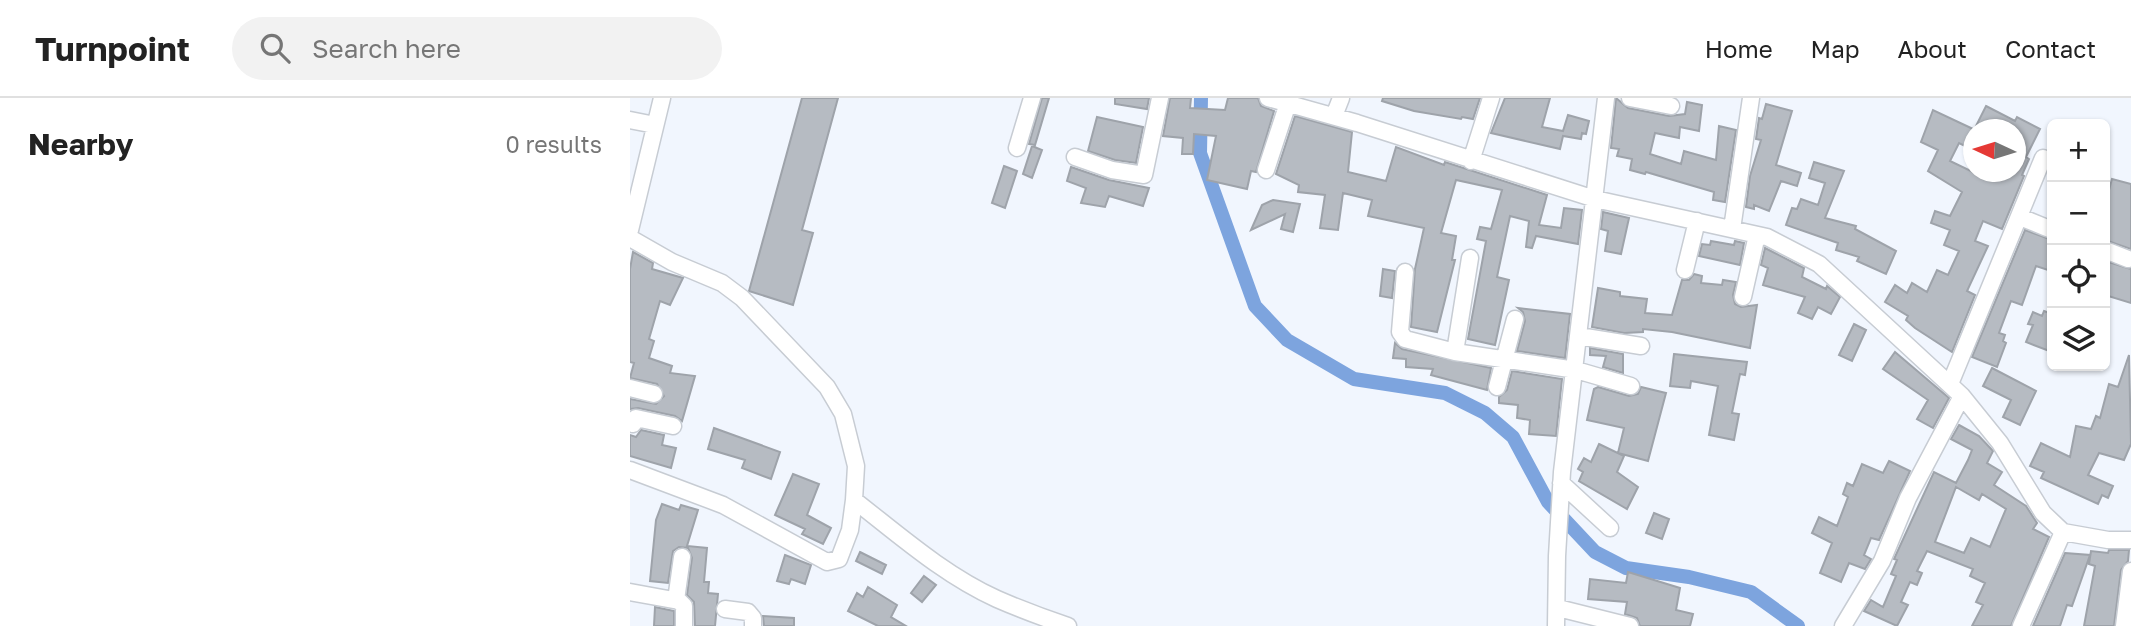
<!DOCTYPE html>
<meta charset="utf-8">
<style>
body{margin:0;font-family:"Golos Text",sans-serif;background:#f2f2f2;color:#222}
.controls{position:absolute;right:21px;top:21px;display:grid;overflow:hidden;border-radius:10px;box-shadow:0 2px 5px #0004}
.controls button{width:63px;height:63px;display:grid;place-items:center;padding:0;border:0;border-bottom:2px solid #e0e0e0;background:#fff;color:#222;font:35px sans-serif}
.compass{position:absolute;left:1333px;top:21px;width:63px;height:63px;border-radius:50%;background:#fff;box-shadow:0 2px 5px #0004;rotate:274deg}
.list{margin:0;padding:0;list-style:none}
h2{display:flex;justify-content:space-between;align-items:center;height:91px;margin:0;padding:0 28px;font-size:30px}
h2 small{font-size:23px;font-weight:400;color:#767676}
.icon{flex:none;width:38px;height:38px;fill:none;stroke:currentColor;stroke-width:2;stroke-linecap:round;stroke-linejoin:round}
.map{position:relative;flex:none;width:1501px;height:528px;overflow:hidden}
header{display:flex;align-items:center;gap:42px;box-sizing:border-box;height:98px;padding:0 35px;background:#fff;border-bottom:2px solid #e0e0e0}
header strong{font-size:33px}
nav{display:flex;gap:38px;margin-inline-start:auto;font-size:24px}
.search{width:490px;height:63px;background:#f2f2f2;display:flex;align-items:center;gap:18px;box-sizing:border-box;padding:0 24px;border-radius:38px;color:#767676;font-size:26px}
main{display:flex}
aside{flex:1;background:#fff}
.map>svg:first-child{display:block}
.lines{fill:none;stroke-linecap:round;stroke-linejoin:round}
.canal{stroke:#7da4de;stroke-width:14}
.building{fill:#b6bbc2;stroke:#9ea3aa;stroke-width:2;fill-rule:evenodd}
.minor-casing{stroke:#c7ccd3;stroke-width:19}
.minor{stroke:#fff;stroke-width:16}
</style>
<header>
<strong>Turnpoint</strong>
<div class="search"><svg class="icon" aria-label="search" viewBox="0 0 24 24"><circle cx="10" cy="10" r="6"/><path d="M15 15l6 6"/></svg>Search here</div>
<nav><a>Home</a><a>Map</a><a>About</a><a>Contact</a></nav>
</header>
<main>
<aside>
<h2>Nearby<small>0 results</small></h2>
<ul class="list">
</ul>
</aside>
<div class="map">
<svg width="1501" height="528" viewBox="0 0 1501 528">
<rect width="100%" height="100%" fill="#f1f6fe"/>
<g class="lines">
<path class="canal" d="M571,0L570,55L625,208L657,242L724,281L815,295L855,315L883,339L918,404L965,454L996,470L1059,479L1121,494L1168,528"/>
</g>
<path class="building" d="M172,0H208L172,132L183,135L163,207L119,193Z
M412,0H419L405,47L399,46Z
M485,0H519L517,11L485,6Z
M540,0H561L560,10L595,12L598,0H628L631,8L644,13L626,74L621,73L617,91L577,82L586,38L564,36L563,56H552L553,40L533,38Z
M753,0H850L843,21L832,19L831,21L784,13L752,3Z
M875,0H920L912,29L933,33L938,17L959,23L956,36L952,35L951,41L933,38L930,51L861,35Z
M986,0L998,10L1039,18L1055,16L1057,4L1072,7L1069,33L1050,29L1049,40L1025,35L1020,56L1051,66L1054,53L1086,62L1089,28L1106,32L1095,104L1083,102L1084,94L1016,74L1015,76L1000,72L1002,61L987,58L989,51L981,50Z
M1136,6L1162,13L1146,67L1171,75L1167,88L1151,83L1139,113L1124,107V111L1116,109L1120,78L1131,42L1126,41L1129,20L1132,21Z
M1356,8L1385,23L1387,19L1410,31L1396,59L1399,61L1392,77L1394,78L1372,131L1353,123L1345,143L1358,148L1337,193L1345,197L1322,254L1285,230L1276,222L1278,218L1255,204L1265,187L1277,195L1282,185L1297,194L1307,172L1318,177L1329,153L1314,147L1320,132L1301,125L1305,113L1320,118L1332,94L1298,73L1308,52L1291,44L1303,12L1343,31V52L1329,45L1320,63L1351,78L1353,74H1385V32H1344Z
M665,18L722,34L718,74L756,83L766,49L814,67L815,64L917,97L909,127L931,130L934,110L952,112L948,146L906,138L902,150L896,149L899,123L880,118L867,179L879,182L865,247L838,241L856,143L847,141L850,129L861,131L872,92L826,82L811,135L826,138L822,162H825L807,234L781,229L785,171L794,130L738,118L742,102L713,95L708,132L690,130L695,97L668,94L669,87L646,76Z
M467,19L513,29L506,65L485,62L458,53Z
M402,48L412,52L402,80L393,76Z
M1184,64L1214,73L1195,120L1226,128L1225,131L1266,153L1256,176L1227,163L1229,159L1206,152L1208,145L1156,127L1162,110L1167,111L1171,101L1188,107L1195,85L1179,80Z
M374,68L387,73L375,110L362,105Z
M441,69L479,82L519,90L513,108L479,98L475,109L451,105L456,90L437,83Z
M1482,81L1501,86V151L1475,142V107Z
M643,102L670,106L663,134L651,131L655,116L621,132L632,107Z
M973,114L999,120L991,156L975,153L978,133L971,131Z
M1395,132L1422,142V168L1421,173L1406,168L1392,207L1381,203L1369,235L1375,237L1373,243L1376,245L1367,269L1342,259Z
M1081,143L1104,147L1105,143L1114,145L1110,167L1069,158L1072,146L1080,147Z
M1135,150L1174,170L1172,179L1196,191L1197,188L1210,199L1201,216L1188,209L1182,221L1168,215L1175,199L1133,187L1138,170L1131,167Z
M3,154L23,165L22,171L53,180L40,207L30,203L19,241L24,243L19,260L42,268L40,275L65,278L52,323L45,318L8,310L0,311V301L26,306L34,298L27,286L0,280L4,265L0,264V171Z
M1475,163L1501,171V205L1475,197Z
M753,171L765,173L762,200L750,198Z
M1064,176L1072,178L1071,185L1092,187L1093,182L1106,184L1103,197L1105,206L1111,209L1127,207L1120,250L1042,234L1013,231V234L994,235L962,229L968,190L990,194V198L1017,201L1015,215L1042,217L1052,182H1059Z
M888,210L940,216L935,260L887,253L895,223L893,214Z
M1414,213L1422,216V254L1396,244L1403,227L1398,226L1403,214L1412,218Z
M1224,226L1236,232L1222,263L1209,257Z
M765,245L772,251L861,270L857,292L801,277L803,271L776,269V261L763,260Z
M960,250L993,256V275L973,269L976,258L960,257Z
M1265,254L1319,300L1303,330L1287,321L1298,302L1253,271Z
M1044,256L1117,264L1115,277L1110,276L1102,315L1109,316L1104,342L1079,337L1088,288L1061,283L1060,290L1040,288Z
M1499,257L1501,346L1494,362L1469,355L1458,377L1483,388L1478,400L1472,397L1468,406L1411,380L1414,374L1400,368L1411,345L1440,359L1446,328L1461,331L1466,318L1470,320L1479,286L1488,289Z
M1362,270L1406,293L1390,327L1373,319L1381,302L1353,288Z
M882,273L932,281L926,338L899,336L900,322L887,320L888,307L869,305V299L877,292Z
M968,289L999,298L1008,296L1011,289L1036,295L1018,363L988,355L994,330L957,322L964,291Z
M1329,327L1349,338L1363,353L1357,365L1372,374L1364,387L1396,408L1407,425L1403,431L1419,439L1381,528H1342L1353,507L1346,504L1355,485L1340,478L1343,471L1297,453L1287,473L1292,475L1287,487L1280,484L1271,504L1278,507L1267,528L1234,513L1241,502L1253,509L1266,478L1261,476L1267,462L1264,461L1304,374L1326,385L1338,362L1342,352L1321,341ZM1326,389L1349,402L1352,396L1376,411L1360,449L1341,440L1334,455L1305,444Z
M84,330L150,354L141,381L112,370L115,362L78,351Z
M11,332L34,337L32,347L46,350L41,370L0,358V337L6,339Z
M969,346L994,358L987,374L1008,389L997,411L949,383L953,374L948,371L954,360L961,364Z
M1259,363L1280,373L1249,442L1241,440L1234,457L1241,461L1235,471L1219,465L1211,484L1190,475L1202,445L1182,435L1189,419L1207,428L1218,399L1213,396L1217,385L1223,388L1232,366L1253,375Z
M163,376L189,386L177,417L201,430L193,446L172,436L175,431L145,417Z
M32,406L49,412L51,407L68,412L57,448L77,450L74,484H79L78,495L88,496L85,528H65L64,504L57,497L62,460L58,450L49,449L43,453L38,485L20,483L26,422Z
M1024,415L1039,421L1032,441L1016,435Z
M1479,452H1499L1498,463L1491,472L1484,528H1454L1465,468L1459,466L1461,453L1478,455Z
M230,454L256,467L252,476L226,463Z
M1435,455L1460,457L1442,508L1437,507L1430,528H1403Z
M155,457L181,467L175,486L161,481L159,486L147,483Z
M998,474L1050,490L1046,512L1063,516L1060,528H1010L1007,520L995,516L997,504L958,501L960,481L996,485Z
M294,478L306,487L292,504L281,495Z
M238,489L267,507L261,519L276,528H248L218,513L227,495L233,499Z
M25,509L44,513V528H24Z
M133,518L164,520V528H134Z"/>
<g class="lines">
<g class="minor-casing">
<path id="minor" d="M638,0L727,25L965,101L1137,139L1189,166L1332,298L1370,345L1413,415L1433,434L1478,442H1501
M1000,0L1041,8
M704,18L711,0
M0,22L25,27
M387,50L402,0
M445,59L482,72L514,77L530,0
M841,63L861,0
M636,72L658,5
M1390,119L1422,132
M1102,131L1121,0
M0,132L32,0
M0,140L42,164L92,185L112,200L197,289L213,316L226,368L224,402C269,437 314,477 367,501C390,511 414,520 438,528
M1475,152L1498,161
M1055,172L1067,123
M775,174L770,234L775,241L825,254L946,272L1001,288
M1113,199L1127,137
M949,238L1011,248
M825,254L840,160
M1320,286L1413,60
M867,289L885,221
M0,290L24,296
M0,324L3,326L6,320L43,328
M0,372L93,407L197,464L209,461L220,432L224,402
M931,385L980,430
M0,494L49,503L54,508V528
M46,502L52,459
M928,510L1000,528
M95,511L118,514L123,520V528
M926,528L927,458L932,374L976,0
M1213,528L1252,463L1278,400L1332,298
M1391,528L1433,434
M1494,528L1501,473"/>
</g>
<use href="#minor" class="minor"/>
</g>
</svg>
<div class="controls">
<button>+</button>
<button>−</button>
<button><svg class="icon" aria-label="locate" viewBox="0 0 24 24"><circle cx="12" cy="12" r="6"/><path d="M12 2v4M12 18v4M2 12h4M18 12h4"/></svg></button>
<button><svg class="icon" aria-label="layers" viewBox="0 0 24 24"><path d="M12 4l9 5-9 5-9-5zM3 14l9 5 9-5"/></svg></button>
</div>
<svg class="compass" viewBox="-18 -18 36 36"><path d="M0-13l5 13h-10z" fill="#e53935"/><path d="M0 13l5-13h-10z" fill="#767676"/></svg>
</div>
</main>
